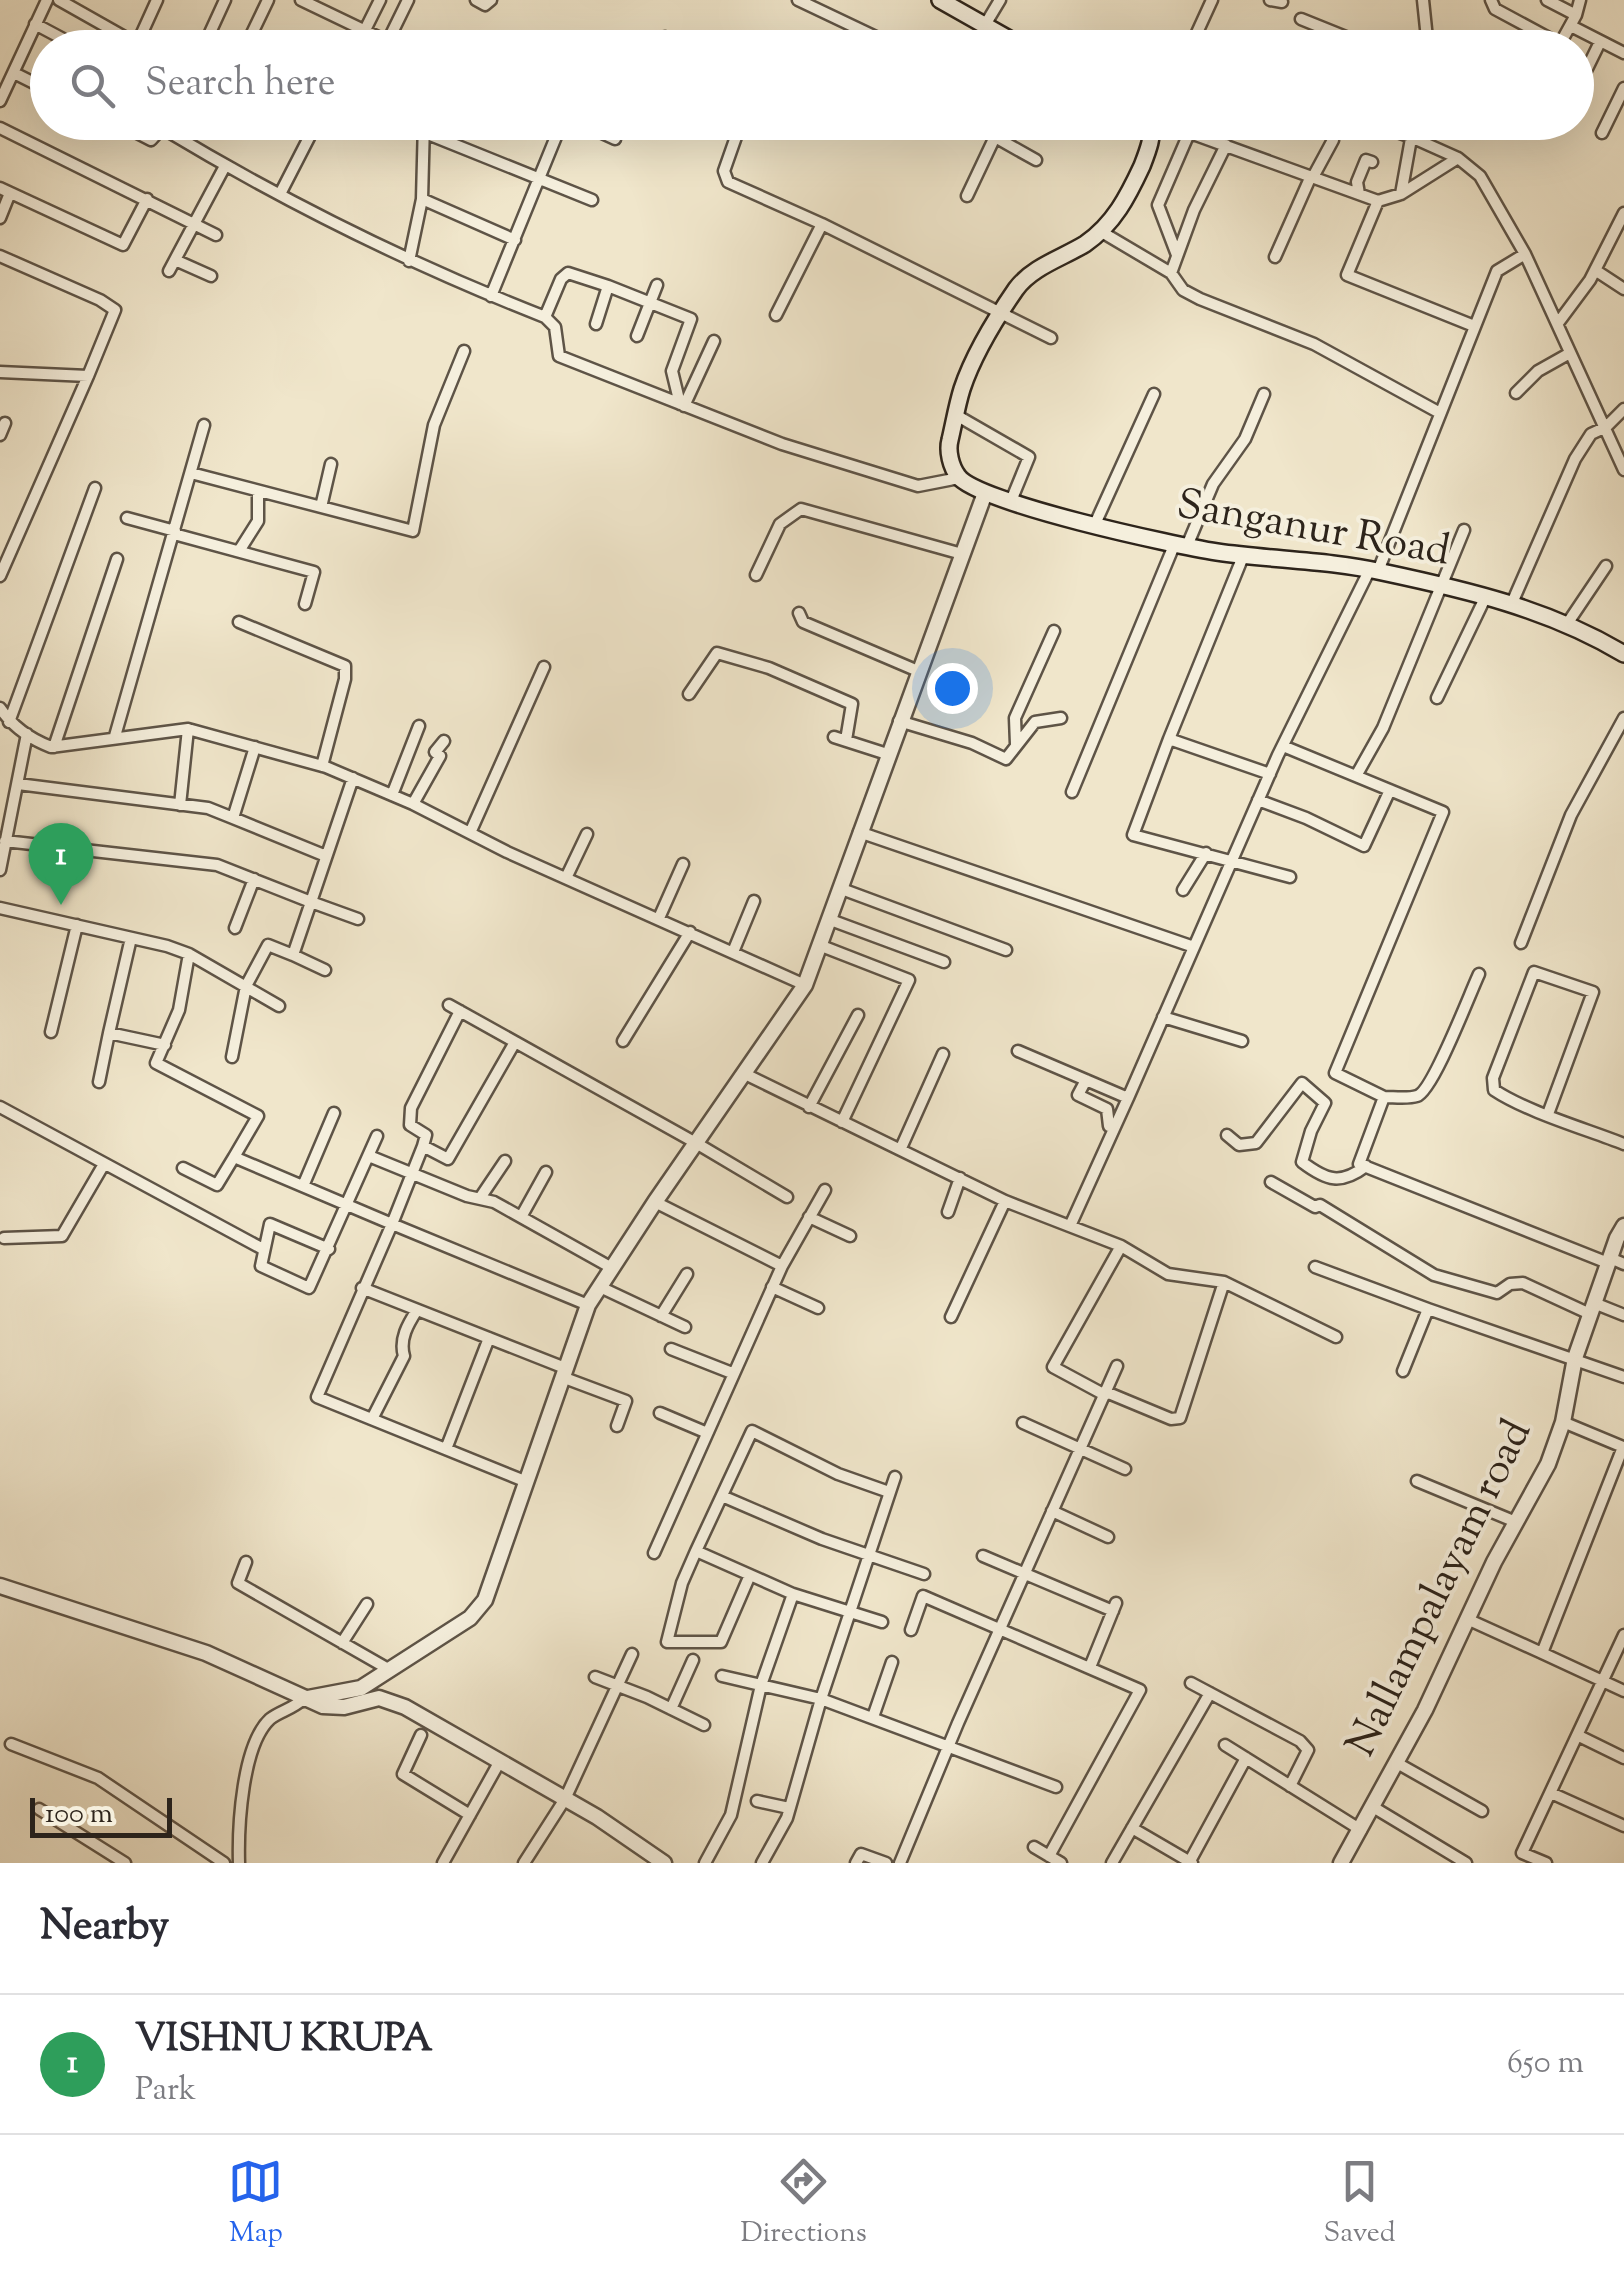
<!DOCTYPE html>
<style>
body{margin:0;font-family:"Sorts Mill Goudy",serif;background:#f2f2f3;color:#2b2b33}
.scale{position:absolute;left:30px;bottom:25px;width:142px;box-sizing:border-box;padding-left:10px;border:5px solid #2d241b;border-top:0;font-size:28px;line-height:35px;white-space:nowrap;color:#2d241b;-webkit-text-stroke:8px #f5efdd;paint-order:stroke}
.you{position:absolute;left:952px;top:688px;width:35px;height:35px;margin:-25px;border:8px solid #fff;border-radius:50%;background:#1a73e8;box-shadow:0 0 0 15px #1a73e833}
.badge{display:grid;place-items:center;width:65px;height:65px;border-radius:50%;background:#2563eb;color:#fff;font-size:32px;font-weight:700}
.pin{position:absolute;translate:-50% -82px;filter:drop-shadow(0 2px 5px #0008)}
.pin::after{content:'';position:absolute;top:52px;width:35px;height:30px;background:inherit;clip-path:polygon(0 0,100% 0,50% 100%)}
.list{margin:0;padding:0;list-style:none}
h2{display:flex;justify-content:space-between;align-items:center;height:130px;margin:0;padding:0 40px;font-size:42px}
h2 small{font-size:32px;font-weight:400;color:#7c7c81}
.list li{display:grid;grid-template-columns:65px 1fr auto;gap:30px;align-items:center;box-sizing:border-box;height:140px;padding:0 40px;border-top:2px solid #e1e1e2}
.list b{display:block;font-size:38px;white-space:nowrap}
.list p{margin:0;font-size:32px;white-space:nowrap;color:#7c7c81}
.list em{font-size:32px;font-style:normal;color:#7c7c81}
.icon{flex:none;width:55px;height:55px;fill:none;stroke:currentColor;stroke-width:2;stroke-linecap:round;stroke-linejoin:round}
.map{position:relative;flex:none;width:1624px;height:1863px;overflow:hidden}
.search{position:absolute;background:#fff;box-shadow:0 10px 40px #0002;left:30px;right:30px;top:30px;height:110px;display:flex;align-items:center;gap:25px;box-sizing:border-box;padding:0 35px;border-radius:55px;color:#7c7c81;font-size:38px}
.sheet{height:270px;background:#fff}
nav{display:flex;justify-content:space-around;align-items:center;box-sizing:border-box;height:140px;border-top:2px solid #e1e1e2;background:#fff;font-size:28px;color:#7c7c81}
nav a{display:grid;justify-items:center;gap:5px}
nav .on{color:#2563eb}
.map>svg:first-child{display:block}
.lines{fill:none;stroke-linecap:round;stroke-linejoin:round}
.minor-casing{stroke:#5e5447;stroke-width:15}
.tertiary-casing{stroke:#5e5447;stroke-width:19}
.secondary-casing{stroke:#2d241b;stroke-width:20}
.minor{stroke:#f5efdd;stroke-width:10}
.tertiary{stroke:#f5efdd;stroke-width:14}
.secondary{stroke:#f5efdd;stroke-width:15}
.labels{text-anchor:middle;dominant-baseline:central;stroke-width:8;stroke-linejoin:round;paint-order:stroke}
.street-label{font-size:42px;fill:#2d241b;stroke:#f5efdd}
</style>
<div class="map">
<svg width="1624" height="1863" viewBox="0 0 1624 1863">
<rect width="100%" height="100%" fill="#f0e6cb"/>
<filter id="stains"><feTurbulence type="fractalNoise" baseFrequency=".002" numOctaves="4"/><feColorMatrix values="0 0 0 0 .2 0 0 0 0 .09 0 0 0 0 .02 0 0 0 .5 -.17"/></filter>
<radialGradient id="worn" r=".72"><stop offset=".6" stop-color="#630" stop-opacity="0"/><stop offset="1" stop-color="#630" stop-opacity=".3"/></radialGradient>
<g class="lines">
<g class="minor-casing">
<path id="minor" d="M59,0L144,48
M301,0L401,48
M476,0L485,5L491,0
M798,0L899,48
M1270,0L1282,2
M1423,0L1428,48
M1491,0L1495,9L1560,44L1576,15L1580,0
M1547,0L1576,15
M1301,19L1373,48
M35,24L80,48
M985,25L1000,0
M1571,26L1624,53
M137,44L157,0
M385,47L408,0
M203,48L225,0
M245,48L268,0
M356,48L380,0
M660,48L665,37
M1190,48L1212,0
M14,73L48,90
M1576,91L1600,42
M0,101L47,0
M116,122L151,140L162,128C285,202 412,265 545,317L555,327L559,356L782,444L918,486L959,478
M578,122L615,139
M1160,122L1378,201L1401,194L1458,158L1480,176L1525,254L1624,470
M1369,122L1411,137L1458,158
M0,128L216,235
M423,132L592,200
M1602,133L1624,88
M737,134L724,171L728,182L822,224
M995,137L1036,160
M1313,177L1333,140
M0,188L123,245L147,199
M280,194L317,122
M1359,194L1357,182L1366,160L1372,162
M1401,194L1414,122
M967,196L1002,122
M422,199L515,240
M1378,201L1347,275L1474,326
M0,218L10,193
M1100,231L1171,273L1183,290L1200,299L1314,344L1440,413
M1177,255L1158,205L1190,131
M0,256L100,300L115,310L88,376L0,372
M1275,257L1311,176
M175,260L211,276
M409,261L422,199L424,122
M1595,270L1624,289
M169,271L225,166
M1171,273L1194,210L1226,145
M491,296L562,122
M776,315L822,224L1051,338
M545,317L561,279L568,273L608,286
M1558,323L1590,280L1624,213
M596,324L608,286L691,319L672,371L680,404
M637,336L657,285
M1516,393L1538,371L1570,353
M684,406L714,341
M956,415L1029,457L1011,501
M0,435L5,423
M191,473L413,531L434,425L464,351
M321,507L331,464
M127,518L175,531
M1095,524L1154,394
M174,534L314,572L305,604
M1187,546L1213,484L1245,439L1264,394
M239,551L258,521V491
M1244,554L1169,739L1270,774
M1378,571L1497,271L1525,254
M756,575L780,524L801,509L962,554
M0,576L88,376
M1512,603L1575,459L1591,434L1606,427L1624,409
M799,613L803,622L918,671
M239,622L345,666V679L322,766
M1567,624L1606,566
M689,694L717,653L769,668L852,704L846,740
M1437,698L1486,596
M0,708C12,726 30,739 51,747L188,729L326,767L413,804L507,852L805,985
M899,721L972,743L1006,759L1035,722L1061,718
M9,722L95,488
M115,736L204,425
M834,737L887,754
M1169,739L1133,835L1290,877
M1016,744L1015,718L1054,631
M1283,746L1443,812L1335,1073L1384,1097L1359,1164L1608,1263
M54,747L117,559
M1356,776L1383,728L1464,530
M353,778L311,902L358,919
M18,784L208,808L233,818L255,747
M1072,792L1175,543
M392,795L419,726
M1258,800L1306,818L1364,846L1390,790
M413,804L440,756L435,752L444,741
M180,805L188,729
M233,818L326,856
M859,832L1194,947
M470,833L544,667
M5,841L217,865L311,902L293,955L268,945L246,986L232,1057
M0,870L27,734
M566,878L587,834
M839,888L1006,950
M1183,890L1206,853
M0,908L167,946L189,954L179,1010L156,1063L258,1116L234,1157L392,1224L423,1146L448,1159L515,1042
M659,918L683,864
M828,919L944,962
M235,928L254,879
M131,938L109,1033L165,1045
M1521,943L1571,815L1624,718
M819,945L909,980L842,1122
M733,952L754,901
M189,954L279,1006
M293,955L325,970
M449,1005L696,1143L787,1197
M1163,1017L1242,1041
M51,1032L77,925
M623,1041L690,932
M1018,1051L1128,1098L1278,755L1370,569
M743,1073L1005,1201L1121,1246L1053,1367L1105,1395
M1086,1080L1078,1095L1107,1109L1109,1126
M99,1082L109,1033
M1384,1097C1394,1097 1408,1099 1417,1096C1433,1091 1470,993 1479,974
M0,1107L263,1249
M809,1107L858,1015
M1548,1114L1593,992L1534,972L1493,1078L1494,1090C1527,1112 1586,1129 1624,1144
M1227,1135L1239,1145L1256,1143L1302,1083L1325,1103L1311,1131L1302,1162C1327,1181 1341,1185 1366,1166
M423,1146L426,1135L410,1125L411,1108L460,1011
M901,1148L943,1054
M369,1156L467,1196L494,1202L612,1268
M183,1168L217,1185L234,1157
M1271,1182L1315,1207L1320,1205L1434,1275L1497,1293L1510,1284L1523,1283L1590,1314
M303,1186L334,1113
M480,1198L505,1161
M655,1202L782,1266L825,1190
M948,1212L960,1178
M521,1217L546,1172
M809,1217L850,1236
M1070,1226L1128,1098
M4,1238L62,1236L104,1164
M1121,1246L1168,1274L1224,1282L1336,1337
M329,1249L270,1224L261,1266L309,1288L377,1136
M1610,1258L1624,1264
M1315,1267L1428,1309
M600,1287L685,1327
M772,1287L818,1308
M362,1288L565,1368
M1594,1303L1624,1315
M661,1316L687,1274
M951,1317L1005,1201
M671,1349L732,1373
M1403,1371L1428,1309L1624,1377
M562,1377L626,1401L617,1426
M1106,1392L1171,1419L1180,1418L1224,1282
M660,1413L705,1432
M372,1419L404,1356C399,1339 408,1324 417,1310
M1563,1422L1623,1447L1542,1653L1624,1691
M1023,1423L1125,1469
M446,1449L489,1338
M895,1477L821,1699L1056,1787
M1417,1481L1516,1522
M527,1482L317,1397L392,1224L588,1305
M722,1496L822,1539L924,1574
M1052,1511L1108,1537
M696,1551L682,1583L667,1642H721L750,1575
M654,1553L782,1266
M983,1556L1113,1611
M246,1562L238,1583L390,1670
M1467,1619L1542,1653
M882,1622L793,1594L696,1551L752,1431L838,1474L889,1492
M911,1630L923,1596L1140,1690L1049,1856
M342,1643L367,1604
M1090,1667L1116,1603
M722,1676L821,1699L787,1818L762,1863
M595,1677L647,1697L704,1725
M1191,1683L1300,1741L1308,1750L1290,1786
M671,1709L693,1660
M873,1717L892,1662
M421,1735L403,1774L470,1815
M1579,1736L1624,1758
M11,1744L98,1778L224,1863
M1225,1745L1361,1830
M1397,1763L1482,1811
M1551,1793L1624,1826
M757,1801L789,1808
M1373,1807L1466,1863
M39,1809L125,1863
M1132,1828L1192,1863
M1034,1847L1061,1863
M1190,1861L1246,1758
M239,1863C238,1826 242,1745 270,1719C280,1711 293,1709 303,1699
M443,1863L500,1761
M524,1863L565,1799L632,1654
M705,1863L731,1815L761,1685L793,1594
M856,1863L861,1854L886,1863
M900,1863L958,1723L1117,1366
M1112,1863L1210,1693
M1546,1863L1522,1853L1624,1635"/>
</g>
<g class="tertiary-casing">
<path id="tertiary" d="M0,1586L206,1653L323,1706L344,1707L379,1698L405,1707L597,1817L664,1863
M303,1699L361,1688L470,1618L485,1600L588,1305L655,1202L805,985L985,493
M1341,1863L1425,1710L1494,1562L1548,1464L1563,1422L1575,1358L1617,1238L1624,1226"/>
</g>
<g class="secondary-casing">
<path id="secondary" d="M940,0L1025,48
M1151,122C1154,136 1147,153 1142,166C1128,196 1114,224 1085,244C1062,258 1032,267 1016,289C996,318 973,356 962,389C957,405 954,423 950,440C947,451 951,467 958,476C977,503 1177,546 1217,552C1272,560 1328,560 1382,572C1467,590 1549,609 1624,654"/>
</g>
<use href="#minor" class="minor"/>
<use href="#tertiary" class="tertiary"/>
<use href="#secondary" class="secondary"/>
</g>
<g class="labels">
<g class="street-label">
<text transform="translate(1313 530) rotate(10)">Sanganur Road</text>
<text transform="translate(1441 1589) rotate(-64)">Nallampalayam road</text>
</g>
</g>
<rect width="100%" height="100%" filter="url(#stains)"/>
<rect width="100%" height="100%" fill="url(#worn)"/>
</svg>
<div class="scale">100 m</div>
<div class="you"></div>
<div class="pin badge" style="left:61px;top:905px;background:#2e9e5b">1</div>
<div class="search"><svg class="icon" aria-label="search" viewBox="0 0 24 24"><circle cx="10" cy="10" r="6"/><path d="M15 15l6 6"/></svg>Search here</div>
</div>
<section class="sheet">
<h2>Nearby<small></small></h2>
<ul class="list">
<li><span class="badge" style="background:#2e9e5b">1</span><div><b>VISHNU KRUPA</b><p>Park</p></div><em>650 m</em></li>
</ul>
</section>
<nav>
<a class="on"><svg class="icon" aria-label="map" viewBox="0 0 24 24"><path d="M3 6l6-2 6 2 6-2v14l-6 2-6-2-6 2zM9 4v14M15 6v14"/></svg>Map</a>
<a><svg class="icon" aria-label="directions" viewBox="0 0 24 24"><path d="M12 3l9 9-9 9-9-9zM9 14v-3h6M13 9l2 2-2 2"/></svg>Directions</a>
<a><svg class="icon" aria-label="saved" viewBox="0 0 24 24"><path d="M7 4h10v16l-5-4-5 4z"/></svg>Saved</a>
</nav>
